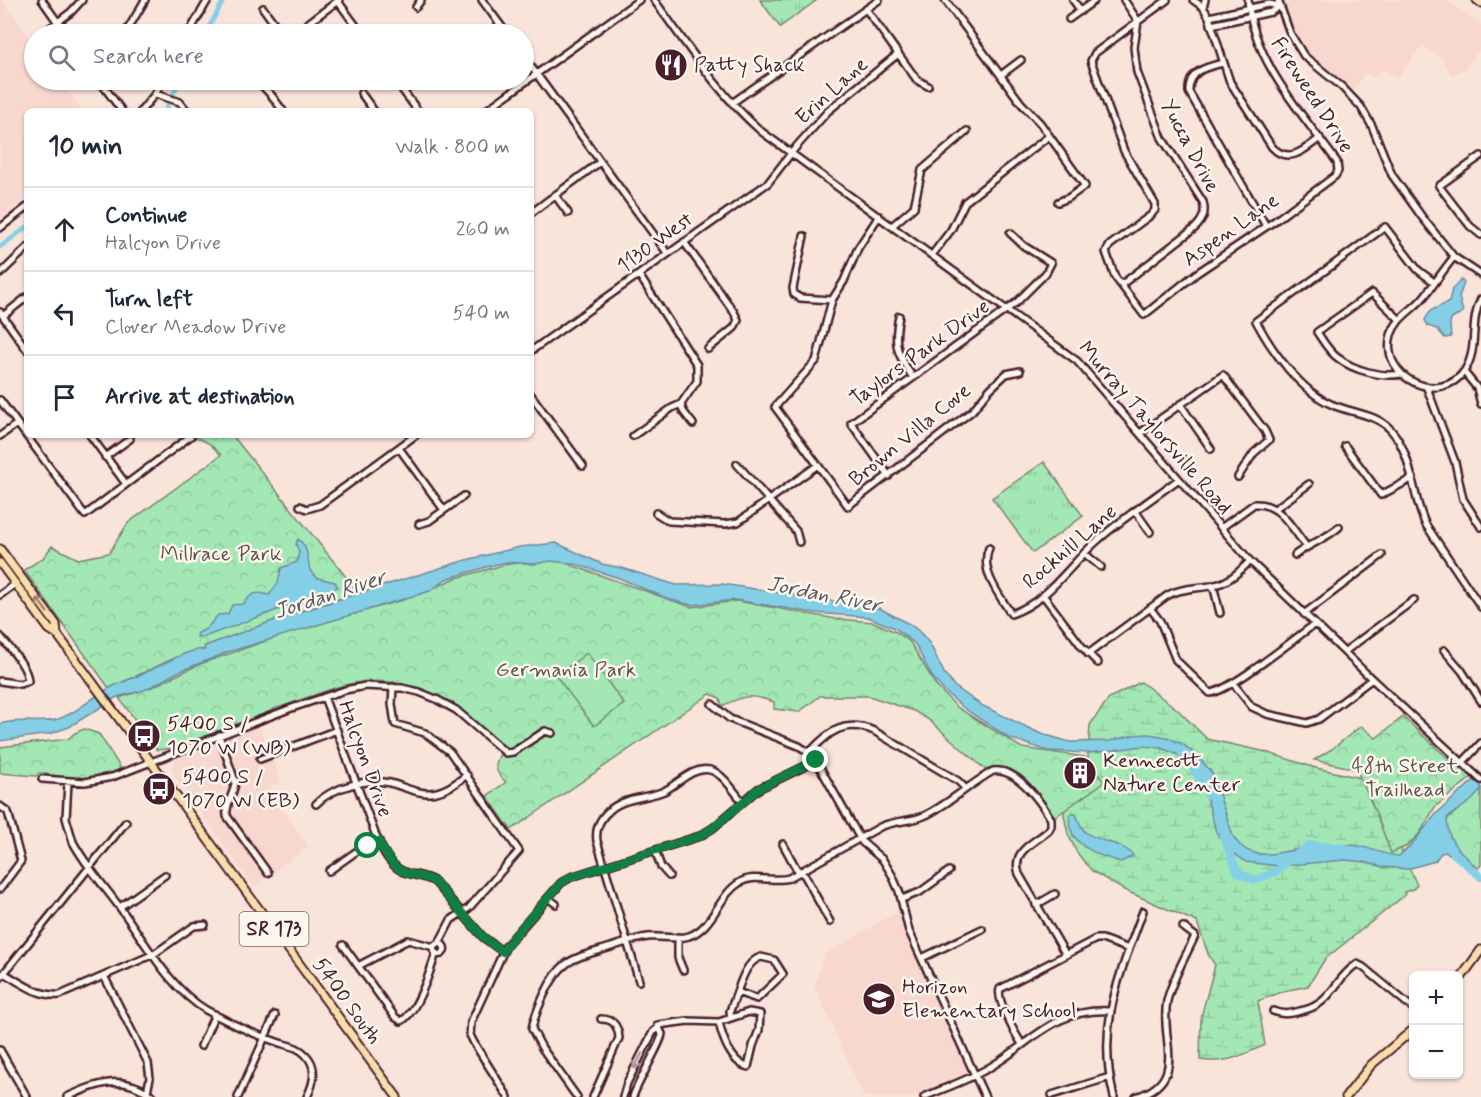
<!DOCTYPE html>
<meta charset="utf-8">
<style>
body{margin:0;font-family:Mynerve,sans-serif;background:#f2f2f3;color:#1f2937}
.controls{position:absolute;right:18px;bottom:18px;display:grid;overflow:hidden;border-radius:9px;box-shadow:0 2px 4px #0004}
.controls button{width:54px;height:54px;display:grid;place-items:center;padding:0;border:0;border-bottom:2px solid #e0e1e3;background:#fff;color:#1f2937;font:30px sans-serif}
.stop{position:absolute;width:18px;height:18px;margin:-14px;border:4px solid #0b8043;border-radius:50%;background:#fff}
.stop.end{background:#0b8043;border-color:#fff;box-shadow:0 2px 6px #0008}
.list{margin:0;padding:0;list-style:none}
h2{display:flex;justify-content:space-between;align-items:center;height:78px;margin:0;padding:0 24px;font-size:26px}
h2 small{font-size:20px;font-weight:400;color:#747a83}
.list li{display:grid;grid-template-columns:39px 1fr auto;gap:18px;align-items:center;box-sizing:border-box;height:84px;padding:0 24px;border-top:2px solid #e0e1e3}
.list b{display:block;font-size:22px;white-space:nowrap}
.list p{margin:0;font-size:20px;white-space:nowrap;color:#747a83}
.list em{font-size:20px;font-style:normal;color:#747a83}
.icon{flex:none;width:33px;height:33px;fill:none;stroke:currentColor;stroke-width:2;stroke-linecap:round;stroke-linejoin:round}
.map{position:relative;flex:none;width:1481px;height:1097px;overflow:hidden}
.search{position:absolute;background:#fff;box-shadow:0 2px 4px #0004;left:24px;top:24px;width:510px;height:66px;display:flex;align-items:center;gap:15px;box-sizing:border-box;padding:0 21px;border-radius:33px;color:#747a83;font-size:22px}
.panel{position:absolute;background:#fff;box-shadow:0 2px 4px #0004;left:24px;top:108px;width:510px;height:330px;border-radius:9px}
.map>svg:first-child{display:block}
.built{fill:#f8d7ce}
.grass{fill:url(#grass-tufts);stroke:#768470;stroke-width:1.5}
.wetland{fill:url(#wetland-marsh);stroke:#768470;stroke-width:1.5}
.park{fill:url(#park-crowns);stroke:#768470;stroke-width:1.5}
.pitch{fill:#a3e8b4;stroke:#768470;stroke-width:1.5}
.water{fill:#85cfe6;stroke:#6d899b;stroke-width:1.5}
.lines{fill:none;stroke-linecap:round;stroke-linejoin:round}
.canal{stroke:#85cfe6;stroke-width:4.5}
.river{stroke:#85cfe6;stroke-width:8}
.minor-casing{stroke:#4a1f2b;stroke-width:10}
.major-casing{stroke:#4a1f2b;stroke-width:11}
.minor{stroke:#fbf7ec;stroke-width:5}
.major{stroke:#f8deab;stroke-width:7}
.oneway{stroke:#a17e6b}
.oneway2{stroke:#ab9695}
.route{stroke:#0b8043;stroke-width:8}
.labels{text-anchor:middle;dominant-baseline:central;stroke-width:5;stroke-linejoin:round;paint-order:stroke}
.shield{fill:#fbf7ec;stroke:#7f6065;stroke-width:1.5}
.shield-label{font-size:20px;font-weight:bold;fill:#4a1f2b}
.poi-label{font-size:21px;fill:#4a1f2b;stroke:#fbf7ec;text-anchor:start}
.street-label{font-size:21px;fill:#4a1f2b;stroke:#fbf7ec}
.park-label{font-size:21px;fill:#60514d;stroke:#fbf7ec}
.water-label{font-size:22px;font-style:italic;fill:#5c5463;stroke:#fbf7ec}
</style>
<div class="map">
<svg width="1481" height="1097" viewBox="0 0 1481 1097">
<defs>
<pattern id="grass-tufts" width="24" height="20" patternUnits="userSpaceOnUse" patternTransform="scale(1.5)"><rect width="24" height="20" fill="#a3e8b4"/><path d="M3 7l-1-3M5 7V3M7 7l1-3M15 17l-1-3M17 17v-4M19 17l1-3" fill="none" stroke="#8ec79b"/></pattern>
<pattern id="wetland-marsh" width="20" height="14" patternUnits="userSpaceOnUse" patternTransform="scale(1.5)"><rect width="20" height="14" fill="#a3e8b4"/><path d="M1 5h8M5 5V1M11 12h8M15 12V8" fill="none" stroke="#8ec79b"/></pattern>
<pattern id="park-crowns" width="20" height="18" patternUnits="userSpaceOnUse" patternTransform="scale(1.5)"><rect width="20" height="18" fill="#a3e8b4"/><path d="M2 6a3 3 0 1 1 6 0M12 15a3 3 0 1 1 6 0" fill="none" stroke="#8ec79b"/></pattern>
</defs>
<rect width="100%" height="100%" fill="#f9e4da"/>
<filter id="ink" filterUnits="userSpaceOnUse"><feTurbulence type="fractalNoise" baseFrequency=".0167" numOctaves="2"/><feDisplacementMap in="SourceGraphic" scale="12" xChannelSelector="R" yChannelSelector="G"/><feConvolveMatrix kernelMatrix="1 2 1 2 8 2 1 2 1" color-interpolation-filters="sRGB"/></filter>
<g filter="url(#ink)">
<path class="built" d="M0,0H2L34,44V80H60L83,111H27V197L0,219Z
M1284,0H1446L1481,25V48L1465,69L1452,75L1441,58L1422,45L1398,78L1383,69L1375,78L1366,73L1353,91L1308,53L1292,26Z
M259,725L281,781L270,786L283,811L308,846L254,887L174,776L171,767L178,757Z
M900,910L905,931L929,979L968,1067V1071L912,1097H864L814,985L825,954Z"/>
<path class="grass" d="M760,0H817L780,27Z
M1044,462L1083,516L1033,553L992,498Z"/>
<path class="wetland" d="M1141,682L1177,709L1207,739L1262,751L1316,768L1370,780L1417,885L1413,889L1404,892L1405,895L1325,959L1308,986L1284,991L1258,1001L1265,1045C1241,1056 1227,1064 1200,1060L1201,1017L1215,965L1208,954L1197,922L1124,890L1092,871L1077,853L1068,834L1064,815L1066,797L1090,774L1088,757L1090,725L1109,698Z"/>
<path class="park" d="M197,435H232L359,593L286,616L205,646L204,650C191,647 127,682 109,688L24,570L43,558L52,546L78,559L109,553L128,523L221,455L210,444L196,437Z
M551,558L691,607L737,601L836,619L874,622L898,633L910,642L937,687L958,708L1022,748L1085,757L1104,782L1055,817C1039,796 1019,756 987,771L929,720L914,711L869,696H820L799,712L774,709V702C751,694 744,695 722,706L720,698L710,694L511,830L487,796L506,782C492,770 494,762 504,748C465,711 421,676 364,682C338,684 313,696 289,704C251,719 212,733 174,748L157,750L119,698L152,687L200,664L300,629L406,599L456,578L503,565Z
M1403,717L1449,759L1472,777L1435,807L1420,833L1407,846L1391,853L1376,813L1356,769L1314,760L1332,749L1361,726L1376,738Z
M84,729L99,734L120,767L118,771C95,778 66,782 44,773H39L36,776L0,773V747L68,739L75,733Z
M1481,788V865L1478,868L1453,847L1447,835V820Z"/>
<path class="pitch" d="M587,653L624,704L594,726L556,676Z"/>
<path class="water" d="M1461,280L1464,283L1459,297L1463,312C1446,322 1450,319 1451,337L1445,338L1437,329L1428,326L1425,320L1430,311L1449,302L1452,289Z
M298,539C310,548 306,560 311,572L318,578L335,582L338,587L313,599L288,606L204,637H197L198,633L206,629L218,615L228,614L232,605L244,604C250,593 257,591 269,595L278,583L281,568L297,562L299,552L296,544Z
M556,543L602,564L622,568L676,585L722,584L879,608L911,625L920,632L930,644L944,673L954,686L981,705L1039,733L1070,742L1109,741L1134,735L1148,734L1167,737L1184,745L1200,759L1212,773L1233,836C1237,843 1243,849 1251,852C1266,858 1286,850 1302,849C1318,847 1337,844 1353,845C1369,847 1383,855 1399,856L1411,845L1437,813L1481,774V790L1472,800L1447,818C1447,845 1461,849 1476,868L1446,852L1441,853L1435,861L1407,869L1383,867L1365,862L1345,860L1278,866L1246,862L1229,850L1216,832L1203,784L1189,764L1176,754L1161,748L1144,746L1090,753L1048,751L1009,738L965,709L944,691L933,678L915,644L895,628L868,617L815,613L735,600L692,605L668,599L619,578L575,564L551,561L534,564L508,562L493,565L446,579L430,591L228,652L178,672L145,690L117,697L69,727L49,734L0,741V724C18,718 36,724 55,720C74,715 90,699 106,690C118,683 132,679 145,673C158,667 191,647 204,650L205,646L286,616L466,560L520,547Z
M1070,814H1076C1078,819 1081,828 1085,832C1099,843 1124,842 1133,856L1121,862C1098,856 1064,843 1070,814Z"/>
<g class="lines">
<path class="canal" d="M205,34L224,0
M165,111L180,80
M0,247L27,227"/>
<path class="river" d="M1182,757L1195,771L1208,795
M1223,836L1238,873L1255,880L1275,872L1309,845L1344,848
M1454,854L1481,877"/>
<g class="minor-casing">
<path id="minor" d="M42,0L66,34
M337,0L362,34
M482,0L507,34
M654,0C688,46 719,95 762,132L1077,361L1250,561L1372,679L1481,780
M945,0L1021,103L1040,123L1085,186L1068,198L1058,202
M1073,0L1081,11
M1124,0L1138,21
M1167,0L1095,53L1091,61L1124,151L1155,204V210L1151,215L1110,245L1106,252L1115,277L1144,315L1197,273L1276,220L1335,176L1338,171L1337,162C1302,113 1254,63 1248,0
M1193,0L1203,7
M1205,0L1203,7L1209,17L1230,82L1272,147C1289,165 1305,149 1320,138
M1278,0L1290,33L1304,56L1342,87L1361,107L1372,126L1392,175L1422,217L1454,257L1481,275
M416,7L421,0
M263,8L282,34
M866,9L917,80L928,86
M1209,17L1269,4L1280,6
M1069,19L1094,1
M1211,25L1271,12L1280,6
M42,34L71,12L82,0
M125,34L145,0
M188,34L208,0
M298,34L307,24L339,0
M524,57L668,254
M1223,63C1206,67 1188,71 1189,92L1266,226
M1001,75L1021,60
M99,80L122,111
M257,80L272,96L283,111
M395,80L418,111
M361,93L374,111
M155,94L180,102L187,111
M732,103L879,0
M141,111L155,94L163,80
M485,111L639,0
M1481,156L1439,186L1470,226L1481,235
M555,195L568,213
M531,213L600,162
M879,216L858,248L844,281L832,300L816,361L775,407L848,506L972,411L990,389L1006,374L1020,371
M892,226L914,207L922,170L967,131
M0,228L27,207
M804,236L793,288L794,294L800,298L832,300
M684,242L734,312L738,320L734,328L708,349
M932,255L951,230L965,202L1049,136
M1454,257C1443,270 1434,285 1423,298C1412,311 1397,317 1391,335C1379,378 1441,407 1465,370C1479,348 1469,322 1481,299
M0,274L27,248
M639,275L697,365V381L681,404L683,411L693,424
M1434,282L1418,270L1385,227L1256,321C1272,351 1301,392 1333,405C1352,413 1377,414 1391,430C1414,456 1411,496 1426,525L1481,607
M1121,285L1195,228C1203,220 1206,213 1203,202L1162,138L1137,72L1134,47L1138,21
M0,312L27,350
M3,316L27,297
M899,316C893,346 897,353 913,378
M1399,319L1372,293L1317,332C1323,341 1329,352 1338,358C1353,370 1382,378 1401,374
M531,351L768,183L796,147L828,111L898,54
M1464,372L1477,388L1481,404
M1427,388L1455,462L1463,499L1481,527
M531,395L583,466
M0,400L85,515L192,435
M1180,404L1211,449
M1140,433L1223,375L1265,431L1269,440L1254,453L1238,477
M90,435L126,484
M0,436L17,424
M633,436L672,408L681,404
M1345,446L1381,495L1413,478
M399,448L444,510
M105,457L130,439
M737,464L796,531L799,542
M889,476L851,423L1017,302L1046,273L1051,263L1024,246L1010,233
M300,506L307,509L320,505L416,435
M1276,508L1309,484
M1136,512L1150,532
M656,513L669,521L725,524L738,522L818,465
M419,524L429,521L464,496
M1221,528L1254,504C1279,502 1292,528 1306,546
M989,548C979,570 1000,596 1011,614C1049,601 1069,565 1098,540C1123,518 1152,499 1179,479
M1084,553L1101,567
M1295,555C1309,544 1326,539 1339,527
M1213,585L1220,613
M0,595L15,584
M1043,595L1083,648L1098,663
M1150,608L1160,621L1176,660L1210,693C1229,692 1295,638 1315,624
M1304,614L1382,555
M0,636C9,648 27,665 28,681L20,684L0,681
M1444,650L1462,671L1481,701
M1344,652L1414,600
M1088,654L1168,595C1183,587 1198,589 1215,585C1229,582 1240,571 1250,561
M1233,683L1252,707L1267,714L1307,723L1319,719L1372,679
M393,687L392,704L395,724L425,733L450,752L519,851L469,908L451,920L439,943
M324,697L376,836C382,849 391,869 407,873C417,876 426,876 435,882L483,937L503,952
M712,704L730,719L799,746L813,755L862,842L883,860L892,875L899,891L909,931L985,1097
M219,735L235,781C235,794 225,802 227,816L268,873
M810,752C829,731 845,719 874,731L958,781L966,789
M260,759L337,730
M1462,763L1481,743
M42,779L85,782L112,777L289,709L345,690L365,686L402,688L419,692L436,699L456,710L506,753L513,752L545,731L552,733
M68,782L66,818L73,842C86,866 105,887 121,909C146,943 169,988 206,1010C228,1022 253,1034 277,1042C288,1046 298,1046 306,1055C318,1068 314,1083 307,1097
M316,804C332,787 367,778 390,783C403,786 416,794 430,793C445,792 456,783 467,775
M0,806L8,812L21,861L0,889
M783,844L796,868L805,876L830,922
M655,850L661,867L669,876
M329,871L357,851L379,841
M548,898L556,904
M902,899L920,892L949,871
M1036,905L1055,894
M120,907L165,875
M678,937V958L683,970
M433.5 949a5.5 5.5 0 1 1 11 0a5.5 5.5 0 1 1-11 0Z
M343,945L395,1017L401,1021C416,1015 431,969 436,953
M761,957L774,960L783,974L757,999L737,992C742,979 747,961 761,957Z
M922,958L982,929
M358,966L408,940L434,947
M4,973C20,983 40,997 60,995L154,954L194,926L205,925
M104,976L148,1063L150,1078L146,1097
M0,978L126,822
M639,981L597,841C595,828 601,817 611,809C626,797 648,798 664,791C678,784 693,766 710,770C723,773 734,792 743,802
M1273,1011C1283,1015 1290,1014 1300,1011C1333,1005 1333,979 1357,964L1363,967L1414,1009
M719,1022C722,1037 731,1063 748,1067L753,1046L759,1030L760,1014L749,1012L731,1018
M1022,1044C1015,1034 996,999 1000,989L1096,939H1102L1129,949
M201,1046L215,1014
M0,1050L27,1097
M1052,1095L1110,1077
M67,1097C99,1083 123,1073 154,1097
M238,1097L275,1015
M508,1097L474,1043L470,1035L471,1022L506,946L561,883L571,877L700,836L713,828L758,789L816,761
M577,1097L542,1048L532,1029C534,1017 539,1006 544,995C561,959 572,959 608,948C621,944 634,939 648,937C661,936 676,940 689,936C713,928 719,895 739,883C754,873 772,883 789,878L880,827C895,820 912,822 926,815C950,803 970,784 993,771C1016,767 1040,801 1051,819V826L1049,830C1035,843 1011,850 1019,874L1066,955
M593,1097L619,1038C618,1026 614,1019 601,1019
M623,1097L627,1083L653,1032L658,1028
M633,1097C636,1085 663,1040 662,1034C661,1031 658,1028 658,1025L688,1021L719,1022L731,1018L730,1011L737,992
M924,1097C947,1087 971,1079 992,1066C1033,1041 1056,1008 1110,1011
M1114,1097C1096,1026 1119,977 1143,911
M1136,1097C1190,1080 1159,1039 1167,1001C1172,979 1186,956 1195,936L1183,927"/>
</g>
<g class="major-casing">
<path id="major" d="M1477,0L1481,3
M0,549L56,624L57,634
M0,563L49,629L57,634L397,1097
M1458,982L1481,950
M1346,1097L1371,1065L1414,1029"/>
</g>
<use href="#minor" class="minor"/>
<use href="#major" class="major"/>
</g>
<defs><path id="oneway-shaft" d="M-6 0H5M1.5-3L5.5 0L1.5 3" fill="none" stroke-width="1.6" stroke-linecap="round" stroke-linejoin="round" transform="scale(1.5)"/></defs>
<use class="oneway" href="#oneway-shaft" transform="translate(42 605) rotate(-126)"/>
<use class="oneway2" href="#oneway-shaft" transform="translate(638 1061) rotate(119)"/>
</g>
<g class="lines" filter="url(#ink)">
<path class="route" d="M368,846L379,841C385,854 393,869 407,873C417,876 426,876 435,882L483,937L503,952L513,937L561,883L568,878L700,836L713,828L758,789L816,760"/>
</g>
<defs>
<g id="restaurant-disc" transform="scale(1.725)"><circle r="9.5" fill="#4a1f2b" stroke="#fbf7ec"/><path d="M-5-6h1v4h1v-4h1v4h1v-4h1v5L-1.5 .5V6h-2V.5L-5-1ZM5-6V6H3V1.5H1.5Q1.5-4 5-6Z" fill="#fff"/></g>
<g id="bus-disc" transform="scale(1.725)"><circle r="9.5" fill="#4a1f2b" stroke="#fbf7ec"/><path d="M-5-6H5V4H4V6H2V4H-2V6H-4V4H-5ZM-3.5-4V0h7V-4ZM-3.5 1.2v1.5H-2V1.2ZM2 1.2v1.5H3.5V1.2Z" fill="#fff"/></g>
<g id="building-disc" transform="scale(1.725)"><circle r="9.5" fill="#4a1f2b" stroke="#fbf7ec"/><path d="M-4-6H4V6H1V3H-1V6H-4ZM-2.5-4.3h1.7v1.8h-1.7ZM.8-4.3h1.7v1.8H.8ZM-2.5-1h1.7V.8h-1.7ZM.8-1h1.7V.8H.8Z" fill="#fff"/></g>
<g id="school-disc" transform="scale(1.725)"><circle r="9.5" fill="#4a1f2b" stroke="#fbf7ec"/><path d="M0-5L7-2L0 1L-7-2ZM-4 1L0 2.5L4 1V4Q0 6-4 4Z" fill="#fff"/></g>
</defs>
<g fill-rule="evenodd">
<use href="#restaurant-disc" x="671" y="65"/>
<use href="#bus-disc" x="144" y="736"/>
<use href="#building-disc" x="1080" y="773"/>
<use href="#bus-disc" x="159" y="789"/>
<use href="#school-disc" x="879" y="999"/>
</g>
<g class="labels">
<rect class="shield" x="239.5" y="912" width="69" height="34" rx="4.5"/>
<g class="shield-label">
<text x="274" y="929">SR 173</text>
</g>
<g class="poi-label">
<text x="694" y="65">Patty Shack</text>
<text x="167" y="724">5400 S /<tspan x="167" dy="24">1070 W (WB)</tspan></text>
<text x="1103" y="761">Kennecott<tspan x="1103" dy="24">Nature Center</tspan></text>
<text x="182" y="777">5400 S /<tspan x="182" dy="24">1070 W (EB)</tspan></text>
<text x="902" y="987">Horizon<tspan x="902" dy="24">Elementary School</tspan></text>
</g>
<g class="street-label">
<text transform="translate(832 91) rotate(-42)">Erin Lane</text>
<text transform="translate(1312 95) rotate(57)">Fireweed Drive</text>
<text transform="translate(1190 146) rotate(62)">Yucca Drive</text>
<text transform="translate(1231 230) rotate(-35)">Aspen Lane</text>
<text transform="translate(655 243) rotate(-36)">1130 West</text>
<text transform="translate(920 353) rotate(-36)">Taylors Park Drive</text>
<text transform="translate(1155 428) rotate(49)">Murray Taylorsville Road</text>
<text transform="translate(910 435) rotate(-39)">Brown Villa Cove</text>
<text transform="translate(1070 547) rotate(-41)">Rockhill Lane</text>
<text transform="translate(365 759) rotate(70)">Halcyon Drive</text>
<text transform="translate(347 1001) rotate(54)">5400 South</text>
</g>
<g class="park-label">
<text x="221" y="554">Millrace Park</text>
<text x="566" y="670">Germania Park</text>
<text x="1405" y="766">48th Street<tspan x="1405" dy="24">Trailhead</tspan></text>
</g>
<g class="water-label">
<text transform="translate(330 595) rotate(-18)">Jordan River</text>
<text transform="translate(824 595) rotate(11)">Jordan River</text>
</g>
</g>
</svg>
<div class="controls">
<button>+</button>
<button>−</button>
</div>
<div class="stop" style="left:368px;top:846px"></div>
<div class="stop end" style="left:816px;top:760px"></div>
<div class="search"><svg class="icon" aria-label="search" viewBox="0 0 24 24"><circle cx="10" cy="10" r="6"/><path d="M15 15l6 6"/></svg>Search here</div>
<section class="panel">
<h2>10 min<small>Walk · 800 m</small></h2>
<ul class="list">
<li><svg class="icon" aria-label="ahead" viewBox="0 0 24 24"><path d="M12 20V5M6 11l6-6 6 6"/></svg><div><b>Continue</b><p>Halcyon Drive</p></div><em>260 m</em></li>
<li><svg class="icon" aria-label="left" viewBox="0 0 24 24"><path d="M17 20v-9H6M10 6l-5 5 5 5"/></svg><div><b>Turn left</b><p>Clover Meadow Drive</p></div><em>540 m</em></li>
<li><svg class="icon" aria-label="arrive" viewBox="0 0 24 24"><path d="M6 21V4h12l-3 4 3 4H6"/></svg><div><b>Arrive at destination</b></div></li>
</ul>
</section>
</div>
